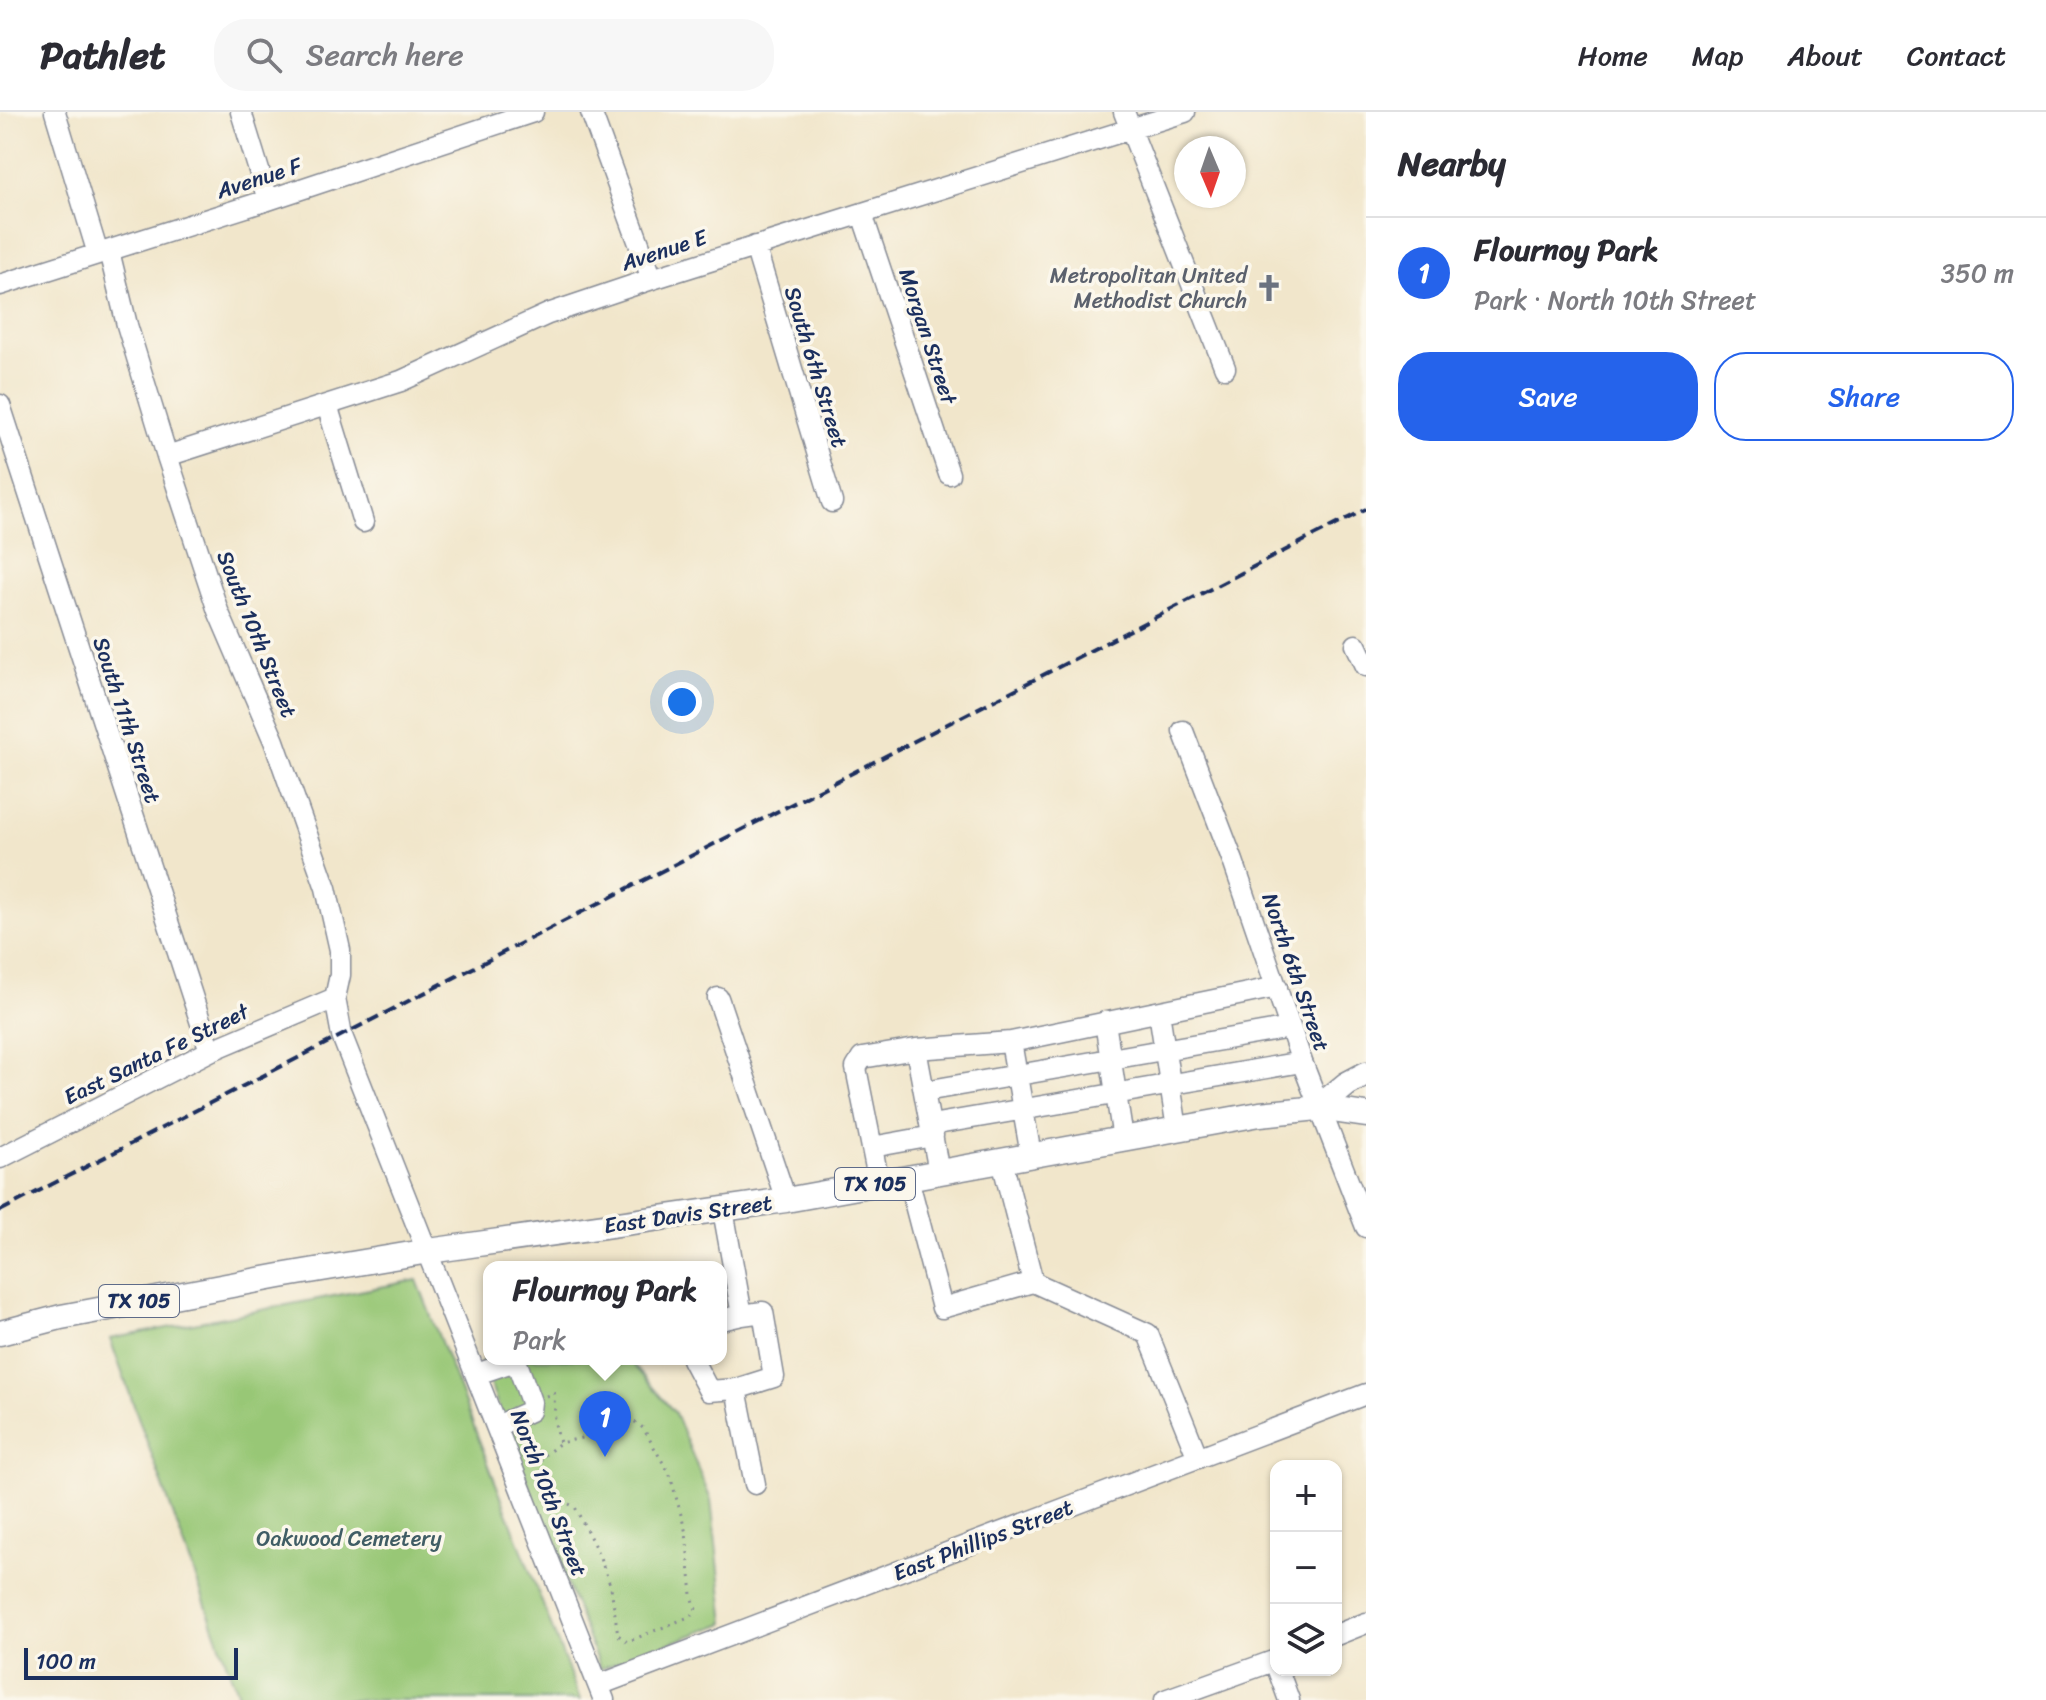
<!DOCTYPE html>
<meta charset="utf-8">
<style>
body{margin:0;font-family:Sriracha,sans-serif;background:#f7f7f7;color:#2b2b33}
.controls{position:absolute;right:24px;bottom:24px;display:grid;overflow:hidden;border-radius:16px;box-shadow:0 2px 6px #0004}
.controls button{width:72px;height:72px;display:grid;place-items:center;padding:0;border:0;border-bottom:2px solid #e1e1e2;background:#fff;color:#2b2b33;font:40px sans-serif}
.compass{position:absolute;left:1174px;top:24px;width:72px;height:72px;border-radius:50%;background:#fff;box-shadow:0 2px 6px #0004;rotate:178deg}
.scale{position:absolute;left:24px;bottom:20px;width:214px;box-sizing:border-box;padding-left:8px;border:4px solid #1b2f5e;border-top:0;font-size:22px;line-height:28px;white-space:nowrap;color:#1b2f5e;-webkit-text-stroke:6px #fbf7ec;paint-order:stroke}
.you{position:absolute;left:682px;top:590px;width:28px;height:28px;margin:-20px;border:6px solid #fff;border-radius:50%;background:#1a73e8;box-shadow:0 0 0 12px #1a73e833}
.badge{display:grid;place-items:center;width:52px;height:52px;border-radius:50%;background:#2563eb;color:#fff;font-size:26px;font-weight:700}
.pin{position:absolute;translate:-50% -66px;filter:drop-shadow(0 2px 4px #0008)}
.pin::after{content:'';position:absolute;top:42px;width:28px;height:24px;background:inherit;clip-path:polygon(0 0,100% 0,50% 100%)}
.popup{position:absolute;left:483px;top:1149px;width:244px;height:104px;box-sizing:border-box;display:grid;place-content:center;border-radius:16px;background:#fff;filter:drop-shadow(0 2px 6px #0005);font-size:26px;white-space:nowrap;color:#7c7c81}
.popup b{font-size:30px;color:#2b2b33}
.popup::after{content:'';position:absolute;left:50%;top:100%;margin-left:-16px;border:16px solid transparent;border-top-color:#fff}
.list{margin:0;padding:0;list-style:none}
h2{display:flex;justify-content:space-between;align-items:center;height:104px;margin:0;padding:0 32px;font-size:34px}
h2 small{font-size:26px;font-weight:400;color:#7c7c81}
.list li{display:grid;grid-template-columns:52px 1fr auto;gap:24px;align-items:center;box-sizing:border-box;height:112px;padding:0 32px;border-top:2px solid #e1e1e2}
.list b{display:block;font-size:30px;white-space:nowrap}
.list p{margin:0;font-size:26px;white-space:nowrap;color:#7c7c81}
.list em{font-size:26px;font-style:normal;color:#7c7c81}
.actions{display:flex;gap:16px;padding:24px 32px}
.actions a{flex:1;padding:18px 0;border:2px solid #2563eb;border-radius:32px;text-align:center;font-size:28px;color:#2563eb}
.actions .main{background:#2563eb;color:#fff}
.icon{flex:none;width:44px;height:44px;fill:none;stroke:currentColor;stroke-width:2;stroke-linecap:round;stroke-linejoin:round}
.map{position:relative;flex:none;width:1366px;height:1588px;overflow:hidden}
header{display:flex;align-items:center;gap:48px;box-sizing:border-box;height:112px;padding:0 40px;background:#fff;border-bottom:2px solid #e1e1e2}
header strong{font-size:38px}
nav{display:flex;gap:44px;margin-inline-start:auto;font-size:28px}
.search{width:560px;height:72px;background:#f7f7f7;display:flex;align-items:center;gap:20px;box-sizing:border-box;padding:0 28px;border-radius:32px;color:#7c7c81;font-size:30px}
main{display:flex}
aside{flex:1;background:#fff}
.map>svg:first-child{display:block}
.green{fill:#98c776;stroke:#5a7b6a;stroke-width:2}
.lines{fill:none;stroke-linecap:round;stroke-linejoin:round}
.minor-casing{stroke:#868a94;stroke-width:23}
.major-casing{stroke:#868a94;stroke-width:27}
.path{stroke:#868a94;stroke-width:3;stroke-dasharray:2 6;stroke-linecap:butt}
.minor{stroke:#fff;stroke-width:20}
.major{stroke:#fff;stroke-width:24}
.rail{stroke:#1b2f5e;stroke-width:4;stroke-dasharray:12 6;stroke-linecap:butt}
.labels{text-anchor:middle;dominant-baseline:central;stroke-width:7;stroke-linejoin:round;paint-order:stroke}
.shield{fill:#fbf7ec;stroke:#5e6b89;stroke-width:2}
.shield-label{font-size:20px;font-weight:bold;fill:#1b2f5e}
.street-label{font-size:22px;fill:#1b2f5e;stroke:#fbf7ec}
.worship-label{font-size:22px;fill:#5b616d;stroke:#fbf7ec;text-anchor:end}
.park-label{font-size:22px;fill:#405d65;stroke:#fbf7ec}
</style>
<header>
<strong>Pathlet</strong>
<div class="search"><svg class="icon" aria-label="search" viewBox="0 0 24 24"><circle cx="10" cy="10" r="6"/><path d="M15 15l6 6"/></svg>Search here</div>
<nav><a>Home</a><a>Map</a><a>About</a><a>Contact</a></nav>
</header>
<main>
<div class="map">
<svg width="1366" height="1588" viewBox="0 0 1366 1588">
<rect width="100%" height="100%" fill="#fbf7ec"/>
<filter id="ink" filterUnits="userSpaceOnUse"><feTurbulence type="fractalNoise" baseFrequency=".0125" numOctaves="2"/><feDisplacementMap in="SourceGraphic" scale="16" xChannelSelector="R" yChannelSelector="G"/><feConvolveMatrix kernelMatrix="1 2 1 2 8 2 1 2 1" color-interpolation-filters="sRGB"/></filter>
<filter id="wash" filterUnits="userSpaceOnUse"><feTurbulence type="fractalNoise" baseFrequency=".006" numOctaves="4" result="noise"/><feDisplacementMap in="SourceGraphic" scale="32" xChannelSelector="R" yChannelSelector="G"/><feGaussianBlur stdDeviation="1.8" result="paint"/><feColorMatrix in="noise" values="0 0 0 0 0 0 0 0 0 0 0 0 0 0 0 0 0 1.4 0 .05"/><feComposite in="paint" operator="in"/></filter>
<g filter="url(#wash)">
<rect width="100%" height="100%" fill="#f1e6cb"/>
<path class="green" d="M417,1168L580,1588H240L110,1227Z
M489,1247H628L675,1301L711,1388L725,1511L600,1557L481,1249Z"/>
</g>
<g filter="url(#ink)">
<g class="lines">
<g class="minor-casing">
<path id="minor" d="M55,0L98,142
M241,0L268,88
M591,0L652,167
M1124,0L1225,256
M862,102L949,362
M755,134L832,390
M109,139L127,213L167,344L218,499L274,629L326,776L340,838V863L335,886L342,924L604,1588
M0,173L268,88L533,0
M0,293L210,939
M327,293L363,410
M167,344L401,269L548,202L652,167L1185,0
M1356,533L1366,554
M1183,619L1233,749L1302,950L1366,1115
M718,886L786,1088
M1159,900L1177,1017
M1105,910L1123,1027
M1011,930L1031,1043
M925,979L1290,916
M931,1013L1302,950
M872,1035L933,1024
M0,1046L210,939L335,886
M939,1060L916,937L1011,930L1277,875
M908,1066L942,1196L1033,1170L1002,1049
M879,1071L856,956L862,946L916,937
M1033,1170L1148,1222L1198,1346
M721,1208L742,1203L723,1098
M692,1247L709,1279L736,1277L755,1372
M477,1262L509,1251L518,1254L531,1290L530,1299L497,1314
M736,1277L774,1265L763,1200L742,1203
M1336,1523L1366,1511
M1278,1558L1289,1588
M599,1573L1366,1282
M1165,1588L1276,1548"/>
</g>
<g class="major-casing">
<path id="major" d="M1318,996L1366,1003
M0,1221L61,1205L280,1164L429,1139L786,1088L1260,1002L1318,996L1347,972L1366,962"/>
</g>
<path class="path" d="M546,1284L554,1281L555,1312L560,1331
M622,1300L643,1316L670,1363L686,1421L692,1483L696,1498L691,1504L627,1530L618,1523L611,1475L599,1443L575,1395L553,1384L541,1349V1346L560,1331L590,1324L599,1313Z"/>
<use href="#minor" class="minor"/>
<use href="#major" class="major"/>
<path class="rail" d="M0,1099L1366,397"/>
</g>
</g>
<defs>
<g id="church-bare" transform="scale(2.16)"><path d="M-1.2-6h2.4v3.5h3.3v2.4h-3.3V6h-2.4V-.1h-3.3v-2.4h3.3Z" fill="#6b7280" stroke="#fbf7ec" stroke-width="2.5" paint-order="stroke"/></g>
</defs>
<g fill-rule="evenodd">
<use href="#church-bare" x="1269" y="176"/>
</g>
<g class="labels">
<g class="shield">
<rect x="835" y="1056" width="80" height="32" rx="6"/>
<rect x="99" y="1173" width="80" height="32" rx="6"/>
</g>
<g class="shield-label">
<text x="875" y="1072">TX 105</text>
<text x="139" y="1189">TX 105</text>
</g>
<g class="street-label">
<text transform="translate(259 66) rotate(-18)">Avenue F</text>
<text transform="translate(664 138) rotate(-18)">Avenue E</text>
<text transform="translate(928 224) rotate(72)">Morgan Street</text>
<text transform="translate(816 255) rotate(73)">South 6th Street</text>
<text transform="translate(257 522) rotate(68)">South 10th Street</text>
<text transform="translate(127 608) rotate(72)">South 11th Street</text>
<text transform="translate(1296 860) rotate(71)">North 6th Street</text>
<text transform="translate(156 942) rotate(-26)">East Santa Fe Street</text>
<text transform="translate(688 1102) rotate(-8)">East Davis Street</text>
<text transform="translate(549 1381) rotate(69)">North 10th Street</text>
<text transform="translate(983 1428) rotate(-21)">East Phillips Street</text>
</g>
<g class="worship-label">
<text x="1247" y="163">Metropolitan United<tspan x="1247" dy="25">Methodist Church</tspan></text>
</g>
<g class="park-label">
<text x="349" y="1426">Oakwood Cemetery</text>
</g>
</g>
</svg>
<div class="controls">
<button>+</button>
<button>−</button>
<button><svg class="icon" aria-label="layers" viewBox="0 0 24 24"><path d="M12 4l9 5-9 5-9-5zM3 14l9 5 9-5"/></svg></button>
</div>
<svg class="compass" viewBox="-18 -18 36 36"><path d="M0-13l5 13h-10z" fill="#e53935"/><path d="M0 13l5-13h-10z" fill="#7c7c81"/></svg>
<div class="scale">100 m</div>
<div class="you"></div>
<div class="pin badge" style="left:605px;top:1345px">1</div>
<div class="popup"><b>Flournoy Park</b>Park</div>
</div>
<aside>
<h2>Nearby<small></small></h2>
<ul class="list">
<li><span class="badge">1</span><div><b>Flournoy Park</b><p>Park · North 10th Street</p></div><em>350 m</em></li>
</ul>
<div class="actions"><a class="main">Save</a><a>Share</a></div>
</aside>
</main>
